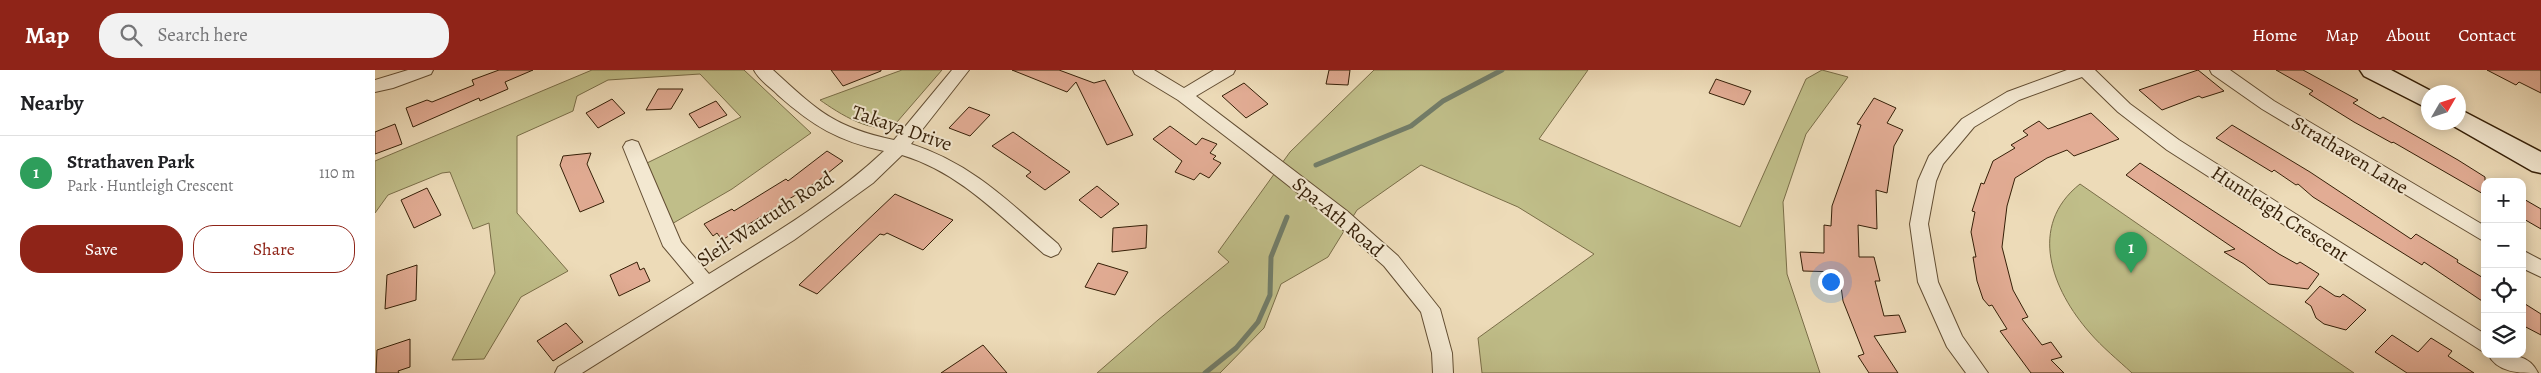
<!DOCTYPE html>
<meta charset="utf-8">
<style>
body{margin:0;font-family:Alegreya,serif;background:#f2f2f2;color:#202124}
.controls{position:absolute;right:15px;bottom:15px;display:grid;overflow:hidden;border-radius:10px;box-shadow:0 2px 12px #0003}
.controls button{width:45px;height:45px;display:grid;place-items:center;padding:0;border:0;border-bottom:1px solid #e0e0e0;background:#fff;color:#202124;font:25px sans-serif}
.compass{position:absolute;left:2046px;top:15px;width:45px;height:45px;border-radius:50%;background:#fff;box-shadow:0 2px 12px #0003;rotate:51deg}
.you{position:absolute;left:1455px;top:211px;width:18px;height:18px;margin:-12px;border:4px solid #fff;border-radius:50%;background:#1a73e8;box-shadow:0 0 0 8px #1a73e833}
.badge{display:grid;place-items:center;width:32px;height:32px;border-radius:50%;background:#8f2418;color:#fff;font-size:16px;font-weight:700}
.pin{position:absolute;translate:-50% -41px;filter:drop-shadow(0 1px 2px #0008)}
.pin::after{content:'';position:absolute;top:26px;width:18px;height:15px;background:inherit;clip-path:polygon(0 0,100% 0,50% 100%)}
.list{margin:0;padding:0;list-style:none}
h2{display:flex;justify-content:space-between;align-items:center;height:65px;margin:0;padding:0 20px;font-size:21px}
h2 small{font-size:16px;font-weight:400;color:#757577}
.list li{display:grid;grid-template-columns:32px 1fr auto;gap:15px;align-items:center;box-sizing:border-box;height:75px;padding:0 20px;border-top:1px solid #e0e0e0}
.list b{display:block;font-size:19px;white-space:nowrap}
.list p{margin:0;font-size:16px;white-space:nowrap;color:#757577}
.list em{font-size:16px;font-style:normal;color:#757577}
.actions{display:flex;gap:10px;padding:15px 20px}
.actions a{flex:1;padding:11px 0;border:1px solid #8f2418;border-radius:20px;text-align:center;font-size:18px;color:#8f2418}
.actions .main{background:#8f2418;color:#fff}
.icon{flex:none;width:28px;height:28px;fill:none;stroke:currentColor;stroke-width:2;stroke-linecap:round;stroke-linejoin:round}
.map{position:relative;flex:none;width:2166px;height:303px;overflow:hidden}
header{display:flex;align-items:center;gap:30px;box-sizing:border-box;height:70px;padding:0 25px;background:#8f2418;color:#fff}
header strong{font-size:24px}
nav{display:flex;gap:28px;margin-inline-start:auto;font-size:18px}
.search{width:350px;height:45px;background:#f2f2f2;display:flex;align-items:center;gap:12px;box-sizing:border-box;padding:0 18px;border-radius:20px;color:#757577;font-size:19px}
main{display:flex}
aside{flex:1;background:#fff}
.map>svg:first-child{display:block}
.green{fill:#c0be89;stroke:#7a6e48}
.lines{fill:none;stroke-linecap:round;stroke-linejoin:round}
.stream{stroke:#727d69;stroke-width:5}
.building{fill:#e2ac94;stroke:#351f07}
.minor-casing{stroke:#634e33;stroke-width:2}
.secondary-casing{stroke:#351f07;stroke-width:3}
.minor{fill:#f3e8d1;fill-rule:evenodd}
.secondary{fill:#f3e8d1;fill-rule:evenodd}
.labels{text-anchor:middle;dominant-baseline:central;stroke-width:4;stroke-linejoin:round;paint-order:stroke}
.street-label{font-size:20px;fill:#351f07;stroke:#f3e8d1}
</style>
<header>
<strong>Map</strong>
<div class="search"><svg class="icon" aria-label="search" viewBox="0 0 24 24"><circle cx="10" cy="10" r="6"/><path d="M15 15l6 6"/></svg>Search here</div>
<nav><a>Home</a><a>Map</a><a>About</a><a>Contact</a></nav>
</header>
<main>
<aside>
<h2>Nearby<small></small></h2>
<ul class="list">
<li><span class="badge" style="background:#2e9e5b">1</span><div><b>Strathaven Park</b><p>Park · Huntleigh Crescent</p></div><em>110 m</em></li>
</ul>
<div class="actions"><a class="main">Save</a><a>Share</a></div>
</aside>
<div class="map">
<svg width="2166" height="303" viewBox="0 0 2166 303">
<rect width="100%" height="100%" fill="#eddbb8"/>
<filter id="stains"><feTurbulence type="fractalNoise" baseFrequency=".004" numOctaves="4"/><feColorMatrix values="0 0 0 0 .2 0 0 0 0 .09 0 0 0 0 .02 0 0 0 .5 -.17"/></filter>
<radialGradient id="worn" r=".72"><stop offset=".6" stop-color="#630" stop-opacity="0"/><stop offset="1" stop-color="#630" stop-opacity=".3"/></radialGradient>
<path class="green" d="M217,0H369L436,63L357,119L295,155L272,93L366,47L325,4L233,10L202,26L198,41L142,66V143L193,201L146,227L109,289L77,290L120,203L114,153L98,159L75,102L67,103L13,125L0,143V91Z
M527,0H567L522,52C502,69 462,42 445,30Z
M999,0H1213L1164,69L1365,157L1431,9L1447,0L1473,7L1431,64L1408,132L1412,204L1445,303H1107L1103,268L1219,184L1143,137L1046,95L982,140L953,187L906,214L889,258L845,303H722L783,250L854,192L843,182L915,82Z
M1705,114L1951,284L1979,303H1757C1743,290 1727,277 1715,263C1677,220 1652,156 1705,114Z"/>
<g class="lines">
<path class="stream" d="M941,95L1036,56L1068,31L1127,0
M830,303L861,278L883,252L895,225L896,187L912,147"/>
</g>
<path class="building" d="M124,0H158L130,12L133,19L105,31L104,28L38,57L31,38L52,30L57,32L99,15L97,10Z
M456,0H506V1L468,16Z
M637,0H684L719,13L730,10L758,65L732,75L701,12L692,22Z
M954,0H975L973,15L951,14Z
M1823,0L1849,21L1827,28L1824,26L1787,40L1764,20Z
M1901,0H1928L1983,30L1978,33L2005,49L2008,47L2083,90L2110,107V125L2018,72L2017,73L1979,52L1934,24L1938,21Z
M2112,0H2166V23L2144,12L2141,15Z
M1341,9L1376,21L1369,35L1334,23Z
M869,13L893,34L871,48L847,26Z
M283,19H308L296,39L271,40Z
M1499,28L1521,38L1512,53L1528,60L1519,76L1512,123L1501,120L1502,159L1483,155L1484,187H1499L1505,211H1500L1509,246L1524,245L1531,262L1499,266L1523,303H1494L1483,286L1489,284L1468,231L1464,202L1428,201L1425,182L1449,183V155L1456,156L1457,136L1486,55L1482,54Z
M237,29L250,43L223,58L211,43Z
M341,31L352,45L324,58L314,44Z
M594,37L615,45L595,66L574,58Z
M1716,43L1744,69L1699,86L1692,80L1672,88L1640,108L1632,136L1627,177L1638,220L1653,247L1647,249L1667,275L1676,272L1687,287L1676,290L1689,303H1656L1625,261L1632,259L1617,235L1614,236L1608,229L1602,211L1598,187H1601L1596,162L1600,142L1597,141L1606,113L1609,114L1618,91L1640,78L1636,75L1653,65L1648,61L1664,51L1673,59Z
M20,54L27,74L0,84V62Z
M1857,55L1935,102L2036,169L2041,164L2083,190L2082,192L2110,209V233L2049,192L2047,195L1938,127L1923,114L1921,115L1899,100L1897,102L1841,68Z
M795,56L821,75L827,68L842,74L835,83L841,86L838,89L846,93L834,108L825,103L819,110L800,102L807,91L778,69Z
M638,62L675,88L695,102L670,120L651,106L656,102L617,76Z
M452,81L468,91L443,111L371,156L347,170L342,163L338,166L329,154L357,139L359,141L411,109L413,111Z
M216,83L212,94L229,132L205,142L185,95L188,86Z
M1765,93L1904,184L1922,194L1925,192L1944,204L1933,219L1894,214L1869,194L1849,182L1860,179L1751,105Z
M722,116L744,134L726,148L704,130Z
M52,118L66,145L39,158L26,130Z
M520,124L578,150L548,180L512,163L509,165L505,164L442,224L424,215Z
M2147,128L2166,139V159L2147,148Z
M772,155L771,178L737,182L738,158Z
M262,192L265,200L269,198L275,211L244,226L235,205Z
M723,193L753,202L740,225L710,217Z
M42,195L41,230L10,239L12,205Z
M1945,216L1960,226L1965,227L1968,224L1991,240L1971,260L1949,254L1941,248L1936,236L1930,232Z
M2147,232L2166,244V265L2147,255Z
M191,253L208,272L178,291L162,271Z
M2017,265L2043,282L2056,268L2077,281L2073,286L2099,303H2032L2000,282Z
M35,269V297L23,301L24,303H1L2,280Z
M608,275L632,303H566Z"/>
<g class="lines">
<g class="minor-casing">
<path id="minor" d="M33,0H58L56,4L18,18L0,22V10Z
M379,0H398C442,40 458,57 519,70L577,0H594L536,74C598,94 635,133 683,174L686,179L683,184L676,187L669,184C625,146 584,102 527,85L498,113L419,170L207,303H180L183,297L319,213L288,176L248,77L251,72L257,70L263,72L306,172L334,204C394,167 457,130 509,81C463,71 438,56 403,25C395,17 384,10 379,0Z
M758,0H779L809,18L839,0H860L858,4L821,26L972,141L1023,186L1065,239L1077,283L1078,303H1058L1057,283L1046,242L1009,196L958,151L871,82L803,30L760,4Z
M1692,0H1720L1755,34L1804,70L2110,264V283L1792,80L1743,42L1707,7L1644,30L1599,57L1568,94L1561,111L1553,154L1563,212L1587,266L1613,303H1591L1572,277L1543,212L1535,154L1543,111L1554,86L1587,49L1632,22Z
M1835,0H1855L1899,31L2110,156V172L1887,39L1837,4Z
M2147,180L2166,190V207L2147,198Z
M2113,284C2132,284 2154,283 2163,303C2145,303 2122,303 2113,284Z"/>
</g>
<g class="secondary-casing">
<path id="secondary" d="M1985,0H2016L2058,22H2054V39L1989,6Z
M2084,39L2166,82V103L2157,101L2075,54L2074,52H2084Z"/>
</g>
<use href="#minor" class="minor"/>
<use href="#secondary" class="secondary"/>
</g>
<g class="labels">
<g class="street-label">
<text transform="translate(527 58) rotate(19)">Takaya Drive</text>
<text transform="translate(1975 85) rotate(31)">Strathaven Lane</text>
<text transform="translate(1905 144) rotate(33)">Huntleigh Crescent</text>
<text transform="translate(963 147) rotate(40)">Spa-Ath Road</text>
<text transform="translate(390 149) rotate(-33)">Sleil-Waututh Road</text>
</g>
</g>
<rect width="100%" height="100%" filter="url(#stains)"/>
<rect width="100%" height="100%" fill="url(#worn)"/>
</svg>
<div class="controls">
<button>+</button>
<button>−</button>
<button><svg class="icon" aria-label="locate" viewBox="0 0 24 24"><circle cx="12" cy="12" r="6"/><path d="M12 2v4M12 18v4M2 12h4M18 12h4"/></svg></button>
<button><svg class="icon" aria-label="layers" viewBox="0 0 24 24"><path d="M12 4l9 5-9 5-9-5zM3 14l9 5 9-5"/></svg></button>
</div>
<svg class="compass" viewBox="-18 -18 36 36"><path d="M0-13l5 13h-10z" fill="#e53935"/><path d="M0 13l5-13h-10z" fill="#757577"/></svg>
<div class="you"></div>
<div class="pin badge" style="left:1756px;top:203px;background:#2e9e5b">1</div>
</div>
</main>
